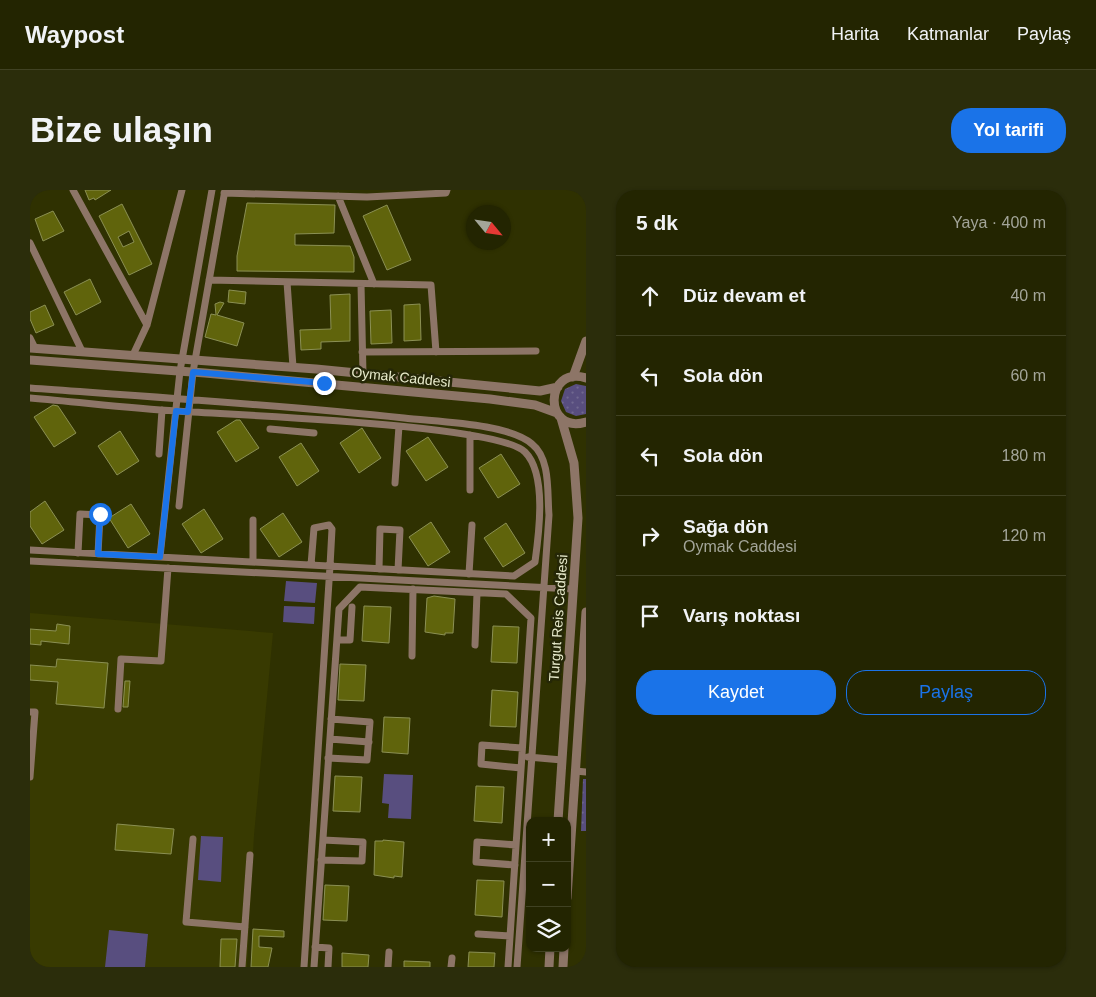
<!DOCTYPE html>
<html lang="tr">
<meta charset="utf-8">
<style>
body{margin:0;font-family:Arial,sans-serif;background:#2b2d0b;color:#f1f3f6}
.controls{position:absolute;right:15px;bottom:15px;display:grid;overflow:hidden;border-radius:10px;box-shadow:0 1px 4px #0004}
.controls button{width:45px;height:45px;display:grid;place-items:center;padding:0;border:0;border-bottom:1px solid #404223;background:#232501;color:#f1f3f6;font:25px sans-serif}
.compass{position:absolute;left:436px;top:15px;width:45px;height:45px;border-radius:50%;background:#232501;box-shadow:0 1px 4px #0004;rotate:119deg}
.stop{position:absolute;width:15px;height:15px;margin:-11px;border:4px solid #1a73e8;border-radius:50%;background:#fff}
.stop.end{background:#1a73e8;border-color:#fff;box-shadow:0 1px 5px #0008}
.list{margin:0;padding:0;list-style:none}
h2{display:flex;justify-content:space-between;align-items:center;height:65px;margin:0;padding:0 20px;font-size:21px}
h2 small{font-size:16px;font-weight:400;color:#a3a599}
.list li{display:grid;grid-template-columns:32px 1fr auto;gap:15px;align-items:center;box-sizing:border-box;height:80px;padding:0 20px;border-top:1px solid #404223}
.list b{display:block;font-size:19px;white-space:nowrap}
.list p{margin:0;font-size:16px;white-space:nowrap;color:#a3a599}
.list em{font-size:16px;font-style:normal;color:#a3a599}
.actions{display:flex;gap:10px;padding:15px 20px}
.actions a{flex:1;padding:11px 0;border:1px solid #1a73e8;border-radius:20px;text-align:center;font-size:18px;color:#1a73e8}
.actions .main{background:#1a73e8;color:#fff}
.icon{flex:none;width:28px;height:28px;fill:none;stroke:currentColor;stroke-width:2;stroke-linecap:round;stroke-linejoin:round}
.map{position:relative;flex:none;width:556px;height:777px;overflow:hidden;border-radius:20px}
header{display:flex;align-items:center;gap:30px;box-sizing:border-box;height:70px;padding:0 25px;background:#232501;border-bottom:1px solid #404223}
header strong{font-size:24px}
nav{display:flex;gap:28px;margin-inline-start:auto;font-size:18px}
.intro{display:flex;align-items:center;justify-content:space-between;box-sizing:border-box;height:120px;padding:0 30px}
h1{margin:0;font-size:35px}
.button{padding:12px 22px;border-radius:20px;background:#1a73e8;color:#fff;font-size:18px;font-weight:700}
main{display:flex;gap:30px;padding:0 30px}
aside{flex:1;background:#232501;border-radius:20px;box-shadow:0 1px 4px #0004}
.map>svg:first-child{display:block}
.built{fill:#383a01}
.green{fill:url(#green-dots)}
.pitch{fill:#584e7f}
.building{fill:#60640c;stroke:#8b9054;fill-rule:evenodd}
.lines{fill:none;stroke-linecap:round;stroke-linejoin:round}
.minor{stroke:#8d7567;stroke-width:7}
.tertiary{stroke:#8d7567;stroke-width:9}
.route{stroke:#1a73e8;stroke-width:6}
.labels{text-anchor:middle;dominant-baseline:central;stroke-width:5;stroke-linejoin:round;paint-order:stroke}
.street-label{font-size:14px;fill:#e7eacb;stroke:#252707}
</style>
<header>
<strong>Waypost</strong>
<nav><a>Harita</a><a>Katmanlar</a><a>Paylaş</a></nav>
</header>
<div class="intro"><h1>Bize ulaşın</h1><a class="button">Yol tarifi</a></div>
<main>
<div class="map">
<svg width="556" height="777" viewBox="0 0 556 777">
<defs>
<pattern id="green-dots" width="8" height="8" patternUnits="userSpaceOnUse" patternTransform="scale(1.25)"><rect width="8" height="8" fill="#584e7f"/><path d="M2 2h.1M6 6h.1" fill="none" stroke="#706890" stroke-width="1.8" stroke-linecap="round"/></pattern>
</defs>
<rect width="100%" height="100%" fill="#2f3101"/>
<path class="built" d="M0,423L243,443L224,645L217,777H0Z"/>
<path class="green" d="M546,194L556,196V224L546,226L536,222L531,211L535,199Z
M553,589H556V641H551Z"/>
<path class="pitch" d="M256,391L287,393L285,413L254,411Z
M254,416L285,417L284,434L253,432Z
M354,584L383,585L381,629L358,628L359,614L352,613Z
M171,646L193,647L191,692L168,690Z
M79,740L118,744L115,777H75Z"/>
<path class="building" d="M55,0H81L65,10L64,8L59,10Z
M217,13L305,15L304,43L265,44V55L320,56L324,67V82L207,81V66Z
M92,14L122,74L99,85L69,26ZM99,41L104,52L93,57L88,47Z
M357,15L381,70L357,80L333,26Z
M23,21L34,41L13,51L5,29Z
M60,89L71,112L46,125L34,102Z
M199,100L216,102L215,114L198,112Z
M320,104V151L291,152V159L271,160L270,140L301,139L300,105Z
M190,112L194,113L187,125L214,133L207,156L175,147L181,124L186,125L185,114Z
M390,114L391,150L374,151V115Z
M15,115L24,135L6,143L0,129V122Z
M361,120L362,153L341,154L340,121Z
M23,215L28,216L46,243L24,257L4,227Z
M206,230H210L229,258L206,272L187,242Z
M332,238L351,268L329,283L310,253Z
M90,241L109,271L87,285L68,256Z
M398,247L418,277L396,291L376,261Z
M271,253L289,281L267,296L249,267Z
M471,264L490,294L468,308L449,278Z
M15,311L34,340L12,354L0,336V322Z
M101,314L120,344L98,358L79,328Z
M174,319L193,349L171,363L152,334Z
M253,323L272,352L249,367L230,339Z
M401,332L420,362L398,376L379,347Z
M476,333L495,363L473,377L454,348Z
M404,406L425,409L423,443H415V445L395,442L397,408Z
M334,416L361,417L359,453L332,451Z
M27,434L40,436L39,454L11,451V455L0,454V439L26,441Z
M463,436L489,437L487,473L461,472Z
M27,469L78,473L74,518L26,514L28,492L0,490V475L26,477Z
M310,474L336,475L334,511L308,510Z
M95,491H100L98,517H93Z
M462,500L488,502L486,537L460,536Z
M354,527L380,528L378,564L352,562Z
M305,586L332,587L330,622L303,621Z
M446,596L474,597L472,633L444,631Z
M87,634L144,639L141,664L85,660Z
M353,650L374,652L372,687L364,686V688L344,685L345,651H353Z
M447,690L474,691L472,727L445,725Z
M295,695L319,696L317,731L293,730Z
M223,739L254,741V747L229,746V757L242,758L238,777H221Z
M191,749H207L205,777H190Z
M439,762L465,763L464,777H438Z
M312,763L339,765L338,777H312Z
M374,771L400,772V777H374Z"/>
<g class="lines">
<path class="minor" d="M43,0L117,135
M194,3L337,7L416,3L417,0
M308,6L344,94
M0,53L52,161
M179,90L401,95L406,162
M257,92L263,177
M331,94L333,184
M0,148L5,158
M332,162L506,161
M103,165L117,135L152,0
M0,198C125,207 249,215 374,228C406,232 478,233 502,254C521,269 517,303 519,325L487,777
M0,208C49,212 98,218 147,221C201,225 467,234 495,262C517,284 509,343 505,372L484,386L0,360
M240,239L284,243
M440,245V300
M129,264L132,220
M365,293L369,236
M149,316L163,182L195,0
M48,363L50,324L70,325L68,364
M130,367L150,181L182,0
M0,371L543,399
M223,372V330
M349,379L350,339L370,340L368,380
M439,384L442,335
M307,450H320L322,417
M445,455L447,403
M382,466L383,399
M88,519L91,469L131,471L138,378
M0,522H5L0,587
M300,549L339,552
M498,567L532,570
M298,568L337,570L340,532L301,529
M491,578L451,574L452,555L492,558
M545,581L556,582
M163,649L156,732L215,737
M291,670L332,671L333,652L293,650
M485,675L446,672L447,652L486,655
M448,744L480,746
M285,757L299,758L298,777
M212,777L220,665
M274,777L300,376L302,339L299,335L284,338L281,375
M284,777L309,419L330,397L476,404L501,428L478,777
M358,777L359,762
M421,777L422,768"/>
<path class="tertiary" d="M0,158L286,179L510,201L528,197
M0,170L175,183L460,209L505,215L527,223
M543,187L556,151
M556,188C514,175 513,245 556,232
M528,631L548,328L544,273L531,228
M537,708L556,422
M519,777L520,758
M533,777L534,758"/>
</g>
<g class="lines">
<path class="route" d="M70,324L68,364L130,367L146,221L158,222L163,182L294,193"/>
</g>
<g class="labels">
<g class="street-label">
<text transform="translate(371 187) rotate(6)">Oymak Caddesi</text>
<text transform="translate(528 428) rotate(-86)">Turgut Reis Caddesi</text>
</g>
</g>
</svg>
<div class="controls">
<button>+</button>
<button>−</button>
<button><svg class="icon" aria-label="layers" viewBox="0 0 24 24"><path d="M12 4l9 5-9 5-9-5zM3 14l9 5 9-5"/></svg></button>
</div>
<svg class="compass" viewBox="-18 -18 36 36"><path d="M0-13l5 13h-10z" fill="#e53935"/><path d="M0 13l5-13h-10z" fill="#a3a599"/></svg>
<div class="stop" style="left:70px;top:324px"></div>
<div class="stop end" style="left:294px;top:193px"></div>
</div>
<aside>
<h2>5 dk<small>Yaya · 400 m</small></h2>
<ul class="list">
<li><svg class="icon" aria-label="ahead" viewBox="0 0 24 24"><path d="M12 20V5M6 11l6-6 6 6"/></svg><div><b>Düz devam et</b></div><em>40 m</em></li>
<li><svg class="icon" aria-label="left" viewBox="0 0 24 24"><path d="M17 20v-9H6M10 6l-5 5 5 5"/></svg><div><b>Sola dön</b></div><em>60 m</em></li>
<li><svg class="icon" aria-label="left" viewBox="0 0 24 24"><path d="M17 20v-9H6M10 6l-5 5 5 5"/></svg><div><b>Sola dön</b></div><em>180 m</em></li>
<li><svg class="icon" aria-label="right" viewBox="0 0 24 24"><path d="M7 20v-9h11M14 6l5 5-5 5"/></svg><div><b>Sağa dön</b><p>Oymak Caddesi</p></div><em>120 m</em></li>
<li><svg class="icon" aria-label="arrive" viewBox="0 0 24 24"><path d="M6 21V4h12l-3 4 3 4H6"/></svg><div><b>Varış noktası</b></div></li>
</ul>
<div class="actions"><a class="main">Kaydet</a><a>Paylaş</a></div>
</aside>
</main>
